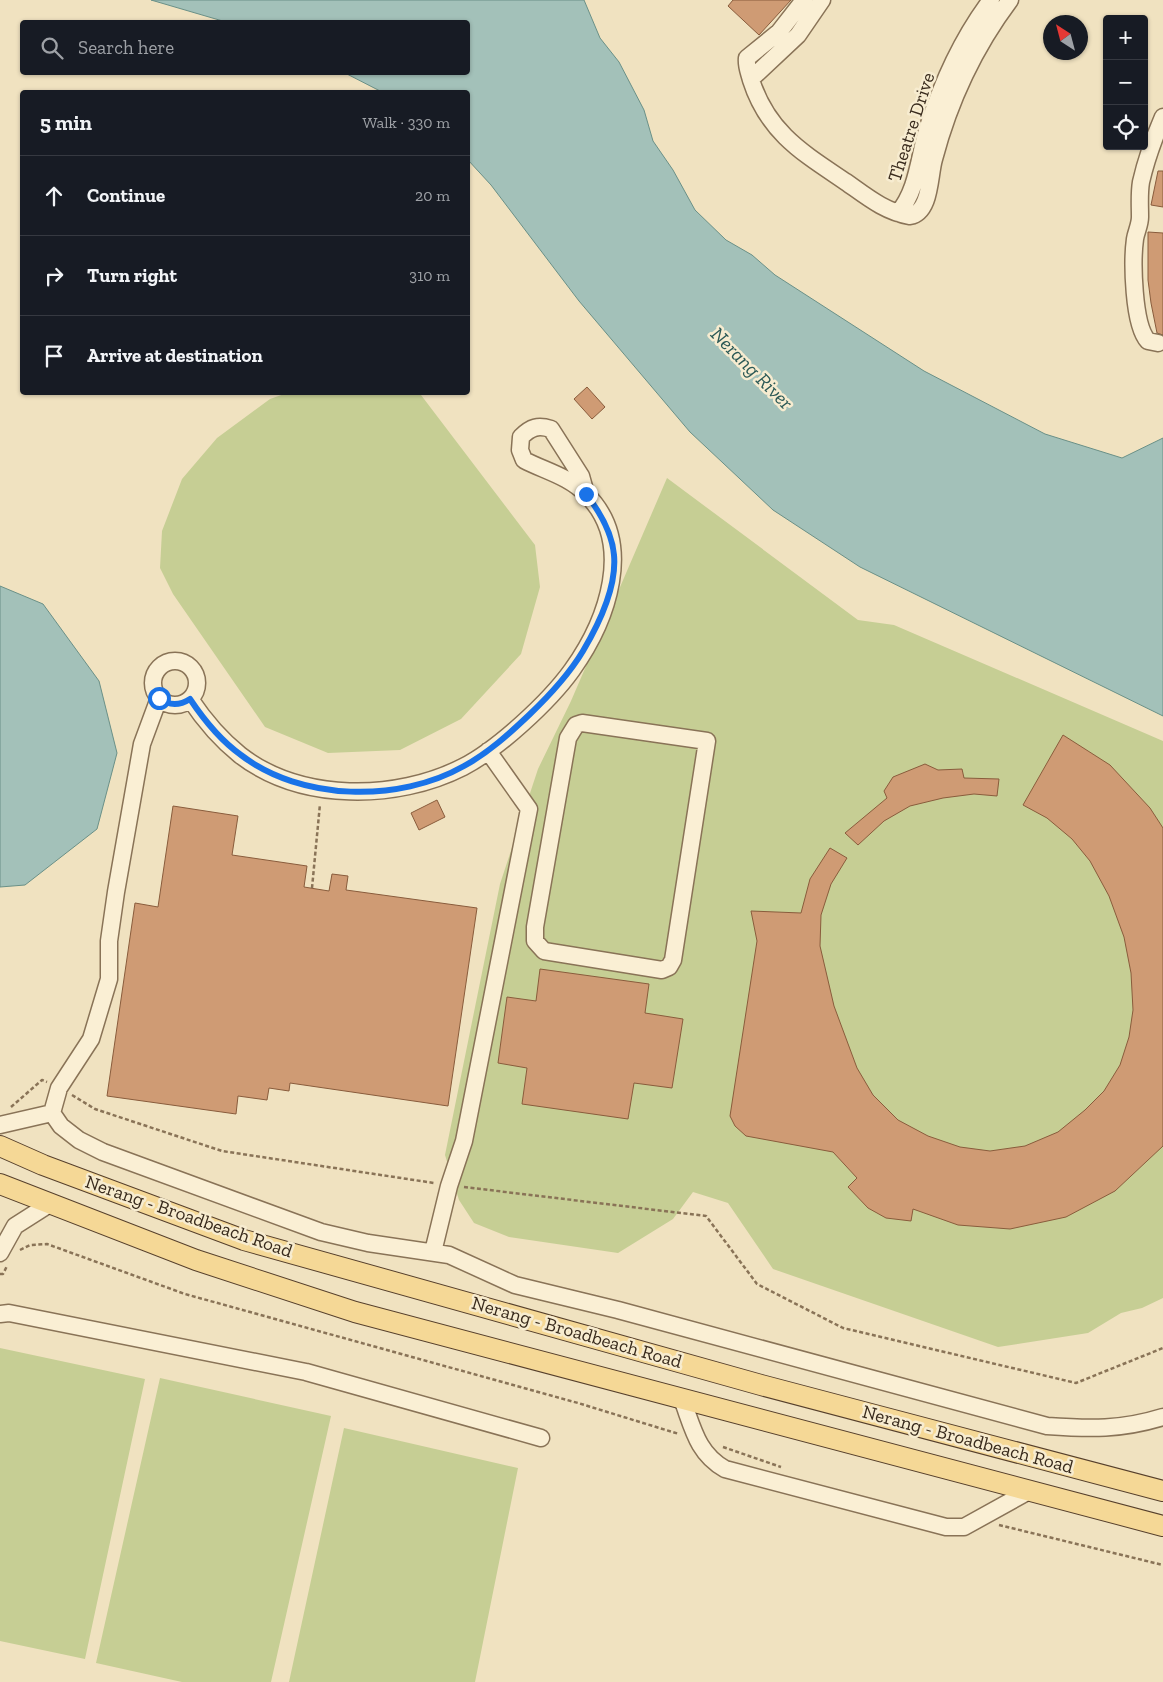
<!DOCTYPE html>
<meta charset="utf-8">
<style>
body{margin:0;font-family:"Zilla Slab",serif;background:#242831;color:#f1f3f6}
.controls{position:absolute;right:15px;top:15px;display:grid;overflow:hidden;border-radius:5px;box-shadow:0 1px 4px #0004}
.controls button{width:45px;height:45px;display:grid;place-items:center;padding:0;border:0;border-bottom:1px solid #363941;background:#171b24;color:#f1f3f6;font:25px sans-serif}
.compass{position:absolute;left:1043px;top:15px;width:45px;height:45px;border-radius:50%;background:#171b24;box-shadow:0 1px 4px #0004;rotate:324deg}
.stop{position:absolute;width:15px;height:15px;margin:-11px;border:4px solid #1a73e8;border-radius:50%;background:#fff}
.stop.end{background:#1a73e8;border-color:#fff;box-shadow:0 1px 5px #0008}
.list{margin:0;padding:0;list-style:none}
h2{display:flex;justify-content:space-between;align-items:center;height:65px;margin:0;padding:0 20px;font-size:21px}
h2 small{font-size:16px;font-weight:400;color:#9ea1a6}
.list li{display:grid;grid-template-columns:32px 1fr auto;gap:15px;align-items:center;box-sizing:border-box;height:80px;padding:0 20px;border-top:1px solid #363941}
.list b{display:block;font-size:19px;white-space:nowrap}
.list em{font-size:16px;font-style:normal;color:#9ea1a6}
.icon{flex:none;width:28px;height:28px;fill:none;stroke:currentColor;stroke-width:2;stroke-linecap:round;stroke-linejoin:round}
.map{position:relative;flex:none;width:1163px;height:1682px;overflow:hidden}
.search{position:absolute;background:#171b24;box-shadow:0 1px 4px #0004;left:20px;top:20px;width:450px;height:55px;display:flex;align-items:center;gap:12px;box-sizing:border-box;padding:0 18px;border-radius:5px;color:#9ea1a6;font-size:19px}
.panel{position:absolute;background:#171b24;box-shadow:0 1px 4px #0004;left:20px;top:90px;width:450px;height:305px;border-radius:5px}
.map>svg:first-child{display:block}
.green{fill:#c6ce94}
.water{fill:#a3c1b9;stroke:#6a9087}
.building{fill:#cf9b74;stroke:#895c3c}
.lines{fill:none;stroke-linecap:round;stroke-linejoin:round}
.minor-casing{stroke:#897357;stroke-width:19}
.major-casing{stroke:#57402c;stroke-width:22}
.path{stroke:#897357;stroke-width:2.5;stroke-dasharray:4 2.5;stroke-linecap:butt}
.minor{stroke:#faefd4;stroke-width:16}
.major{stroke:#f5d896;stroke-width:20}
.route{stroke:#1a73e8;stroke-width:6}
.labels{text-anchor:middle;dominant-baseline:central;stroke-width:5;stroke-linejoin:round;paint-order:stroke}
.street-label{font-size:19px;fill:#382a1c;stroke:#f7ecd0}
.water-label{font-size:20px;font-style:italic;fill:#2b5956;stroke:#f7ecd0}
</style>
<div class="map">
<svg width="1163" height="1682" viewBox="0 0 1163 1682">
<rect width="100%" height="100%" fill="#f0e2c0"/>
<path class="green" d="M287,393L414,392L421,395L535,545L540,587L521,654L461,719L400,750L328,753L265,727L173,594L160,568L162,531L182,479L217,438L270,399Z
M667,478L858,620L894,625L1163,741V1298L1142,1308L1121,1313L1088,1333L998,1347L773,1269L728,1203L693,1192L673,1219L618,1253L509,1237L474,1223L459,1200L445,1155L500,884L538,769L571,701Z
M0,1348L145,1379L85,1659L0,1641Z
M160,1378L331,1416L271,1682H182L96,1663Z
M344,1428L518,1468L475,1682H289Z"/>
<path class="water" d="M151,0H584L600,38L619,62L644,110L653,141L673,170L695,210L726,240L752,255L775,275L924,371L1045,434L1122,458L1163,438V716L860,567L773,510L690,432L579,301L491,185L468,160V92H382L345,73L468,72V22H226Z
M0,586L43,604L99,681L117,753L97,829L25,885L0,887Z"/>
<path class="building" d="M733,0H791L759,35L728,6Z
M1158,171H1163V207L1151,205Z
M1148,232L1163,233V335L1157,333L1151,303L1148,280Z
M587,387L605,407L592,419L574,399Z
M1063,735L1110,765L1150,808L1163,828V1146L1115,1191L1066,1217L1010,1229L958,1225L913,1209L911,1221L886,1218L868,1208L848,1187L857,1178L833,1152L746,1136L735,1126L730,1116L757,941L751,911L801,913L810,879L830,848L847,858L831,884L821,915L820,946L834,1006L857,1068L873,1095L898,1120L928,1136L960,1147L990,1151L1025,1146L1058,1132L1085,1110L1104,1091L1120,1065L1129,1037L1133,1010L1131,973L1124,937L1109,896L1090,861L1072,839L1047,818L1023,805Z
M925,764L938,770L962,769L964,778L999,779L997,796L974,794L943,798L910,806L884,821L858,845L845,833L887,798L884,791L893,777Z
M437,800L445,817L419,830L411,813Z
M173,806L238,816L232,855L307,866L304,887L329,891L332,874L348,876L346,890L477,908L448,1106L290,1083L289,1091L269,1088L267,1100L238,1096L236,1114L107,1096L135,903L158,907Z
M540,969L649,984L645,1013L683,1019L672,1088L634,1083L628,1119L522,1104L527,1068L498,1063L507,997L536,1001Z"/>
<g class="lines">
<g class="minor-casing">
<path id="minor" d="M804,0L779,32L747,58C746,66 749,72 751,80C768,133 803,153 846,182C866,196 885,212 910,216C931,212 929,176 934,159C949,102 974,48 1010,0
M751,79L798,35L822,0
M898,213C918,190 919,155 928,127C942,83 963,37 991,0
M1158,343L1148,341C1133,325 1132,261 1135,239C1136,232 1140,225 1140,217C1140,205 1139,194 1141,182C1146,160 1154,138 1163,117
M153 683a22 22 0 1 1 44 0a22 22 0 1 1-44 0Z
M190,699C204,720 220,739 240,755C301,802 396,801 463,767C498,749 549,702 572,670C607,621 636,543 586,494C568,476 545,471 524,460L520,450L521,437C531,427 538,425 551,429L581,476L586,494
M582,723L707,741L673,960L669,967L662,970L544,951L535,941V927L568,738L576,725Z
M52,1113L61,1126L79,1140L103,1152L321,1232L368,1243L449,1255L515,1285L618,1310L1047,1426C1090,1429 1121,1430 1163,1417
M52,1113L59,1088L91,1039L109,979V941L116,892L142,744L159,698
M0,1125L52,1113
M433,1252L449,1186L464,1141L529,809L488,751
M0,1253L15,1226L48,1205
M0,1314L9,1313L306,1372L541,1438
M682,1399C693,1428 697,1453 725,1469L946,1527H964L1029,1491"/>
</g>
<g class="major-casing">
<path id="major" d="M0,1146L43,1165L244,1240L761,1385L1163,1491
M0,1184L196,1260L355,1312L1163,1526"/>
</g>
<path class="path" d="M312,888L320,804
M72,1095L95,1109L222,1151L434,1183
M11,1107L42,1080L47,1082
M464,1187L706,1216L757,1284L843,1328L1076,1383L1163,1348
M20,1250L30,1245L47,1244L185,1294L578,1403L679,1434
M0,1274H3L7,1266
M723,1447L781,1467
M999,1525L1163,1565"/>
<use href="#minor" class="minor"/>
<use href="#major" class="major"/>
</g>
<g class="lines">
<path class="route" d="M159,698C169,706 179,706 190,699C204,720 220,740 241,755C301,801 399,803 464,766C488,753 509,734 529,715C550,695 568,676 583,651C599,624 617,588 614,555C612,532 600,512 586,494"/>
</g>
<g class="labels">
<g class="street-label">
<text transform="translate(911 127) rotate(-72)">Theatre Drive</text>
<text transform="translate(189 1216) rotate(19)">Nerang - Broadbeach Road</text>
<text transform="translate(577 1332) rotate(16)">Nerang - Broadbeach Road</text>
<text transform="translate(968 1439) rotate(15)">Nerang - Broadbeach Road</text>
</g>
<g class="water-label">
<text transform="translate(752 368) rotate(45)">Nerang River</text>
</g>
</g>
</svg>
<div class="controls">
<button>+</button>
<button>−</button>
<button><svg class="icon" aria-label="locate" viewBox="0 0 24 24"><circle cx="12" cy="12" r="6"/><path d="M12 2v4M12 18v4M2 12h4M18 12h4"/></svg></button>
</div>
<svg class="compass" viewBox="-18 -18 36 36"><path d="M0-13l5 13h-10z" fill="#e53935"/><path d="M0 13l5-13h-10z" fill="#9ea1a6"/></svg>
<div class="stop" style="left:159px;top:698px"></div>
<div class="stop end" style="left:586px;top:494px"></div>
<div class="search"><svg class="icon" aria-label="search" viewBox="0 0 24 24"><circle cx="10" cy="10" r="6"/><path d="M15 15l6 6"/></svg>Search here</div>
<section class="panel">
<h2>5 min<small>Walk · 330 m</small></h2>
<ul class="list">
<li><svg class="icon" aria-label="ahead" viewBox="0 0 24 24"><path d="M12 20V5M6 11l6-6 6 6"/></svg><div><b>Continue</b></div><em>20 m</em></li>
<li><svg class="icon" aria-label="right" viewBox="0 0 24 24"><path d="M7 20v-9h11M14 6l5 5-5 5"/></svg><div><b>Turn right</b></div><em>310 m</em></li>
<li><svg class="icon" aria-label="arrive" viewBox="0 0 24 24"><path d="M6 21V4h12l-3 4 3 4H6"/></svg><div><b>Arrive at destination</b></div></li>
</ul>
</section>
</div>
